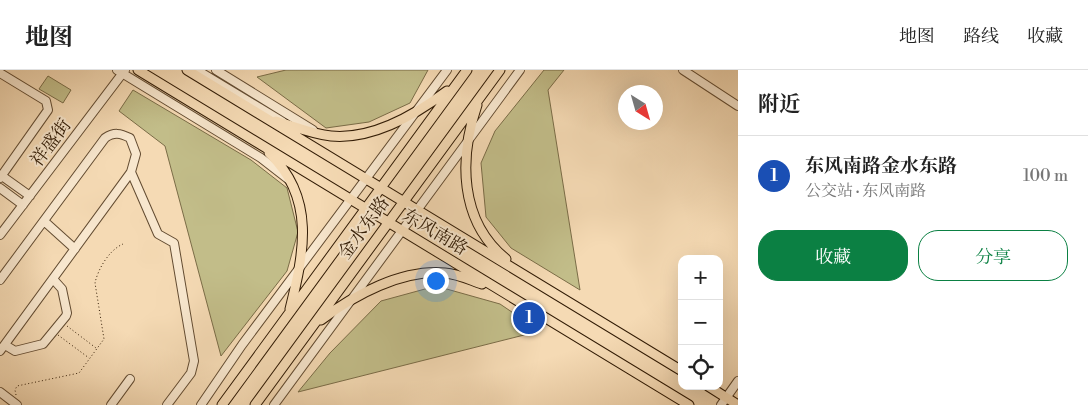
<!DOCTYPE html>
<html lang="zh">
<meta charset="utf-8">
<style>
body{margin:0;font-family:"Libre Bodoni","Noto Serif SC",serif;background:#f2f2f2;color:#222}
.controls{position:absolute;right:15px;bottom:15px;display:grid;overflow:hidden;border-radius:10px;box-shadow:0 5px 20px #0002}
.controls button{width:45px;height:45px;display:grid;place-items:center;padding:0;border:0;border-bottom:1px solid #e0e0e0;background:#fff;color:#222;font:25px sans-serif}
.compass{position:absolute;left:618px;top:15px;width:45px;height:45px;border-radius:50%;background:#fff;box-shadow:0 5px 20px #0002;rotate:143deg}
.you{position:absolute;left:435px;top:210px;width:18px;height:18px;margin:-12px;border:4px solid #fff;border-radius:50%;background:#1a73e8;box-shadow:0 0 0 8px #1a73e833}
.badge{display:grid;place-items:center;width:32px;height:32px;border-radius:50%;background:#0b8043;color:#fff;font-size:16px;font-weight:700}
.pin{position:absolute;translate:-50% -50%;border:2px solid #fff;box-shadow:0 1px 5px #0006}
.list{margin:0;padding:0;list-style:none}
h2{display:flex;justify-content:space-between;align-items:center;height:65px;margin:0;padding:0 20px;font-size:21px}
h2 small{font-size:16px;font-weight:400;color:#767676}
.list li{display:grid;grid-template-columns:32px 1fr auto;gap:15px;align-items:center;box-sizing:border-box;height:80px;padding:0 20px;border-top:1px solid #e0e0e0}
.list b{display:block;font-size:19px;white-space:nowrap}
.list p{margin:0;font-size:16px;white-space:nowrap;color:#767676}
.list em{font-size:16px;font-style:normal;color:#767676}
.actions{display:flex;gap:10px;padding:15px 20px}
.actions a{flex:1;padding:11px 0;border:1px solid #0b8043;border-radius:20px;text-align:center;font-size:18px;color:#0b8043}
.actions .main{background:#0b8043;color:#fff}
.icon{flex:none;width:28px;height:28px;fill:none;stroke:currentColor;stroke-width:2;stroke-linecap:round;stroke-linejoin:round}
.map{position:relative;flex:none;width:738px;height:335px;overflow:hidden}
header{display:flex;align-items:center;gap:30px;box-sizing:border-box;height:70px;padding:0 25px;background:#fff;border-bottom:1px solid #e0e0e0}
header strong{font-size:24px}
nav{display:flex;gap:28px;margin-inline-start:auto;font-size:18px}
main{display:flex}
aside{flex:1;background:#fff}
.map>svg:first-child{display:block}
.green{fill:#c2bd89;stroke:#7a6c47}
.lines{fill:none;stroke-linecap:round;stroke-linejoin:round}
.minor-casing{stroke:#624b31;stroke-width:10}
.major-casing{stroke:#311b05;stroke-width:11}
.path{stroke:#311b05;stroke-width:1;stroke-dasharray:1 2.5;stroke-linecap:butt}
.minor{stroke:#f8e7ce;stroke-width:8}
.major{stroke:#f5dab4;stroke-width:9}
.labels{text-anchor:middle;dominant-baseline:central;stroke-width:4;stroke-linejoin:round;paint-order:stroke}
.street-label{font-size:18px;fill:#311b05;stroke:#f8e7ce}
</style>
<header>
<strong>地图</strong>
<nav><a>地图</a><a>路线</a><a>收藏</a></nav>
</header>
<main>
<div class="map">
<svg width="738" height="335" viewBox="0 0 738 335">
<rect width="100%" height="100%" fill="#f5dab4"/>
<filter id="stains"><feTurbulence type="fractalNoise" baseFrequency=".004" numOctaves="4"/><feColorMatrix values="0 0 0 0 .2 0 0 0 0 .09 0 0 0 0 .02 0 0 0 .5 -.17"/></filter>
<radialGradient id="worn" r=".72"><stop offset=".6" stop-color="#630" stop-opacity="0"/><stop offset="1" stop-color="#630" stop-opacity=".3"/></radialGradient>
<path class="green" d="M286,0H428L410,33L369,52L326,58L257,7Z
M544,0H564L548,20L580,220L511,178L486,147L481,93L495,61Z
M48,6L71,20L63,33L39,19Z
M133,20L251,90L287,118L298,162L287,201L221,286L165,76L119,41Z
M436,216L500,234L540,261L298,322L330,283L381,231Z"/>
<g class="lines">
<g class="minor-casing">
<path id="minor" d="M117,0L261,88L288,109
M197,0L283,52
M216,0L313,60
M683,0L738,36
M0,3L46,31L48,40L0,108
M131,102L158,164L174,173L194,291L191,303L167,335
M2,106L30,126
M0,118L23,135
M44,151L75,179
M0,165L125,0
M0,210L105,68C114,62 120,63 130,68L136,84L131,102L0,281
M5,275L15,281L43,274L66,246L67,243L62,219L53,209
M0,322L17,335
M111,335L130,309
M201,335L242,275L447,0
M274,335L520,0
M721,335L738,311"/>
</g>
<g class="major-casing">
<path id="major" d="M138,0L689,335
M187,0L682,301
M477,35C459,88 459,151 506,189
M276,51C294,56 312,64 331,66C373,70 415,45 447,21
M269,83C316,128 304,183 290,239
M321,250C354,225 402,199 445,203C458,204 470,210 482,214
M708,316L738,335
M222,335L467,0
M255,335L500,0"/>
</g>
<path class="path" d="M67,256L96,278
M58,265L89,288
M16,325L15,320L17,316L79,303L104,269L95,213C98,199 109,180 123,174"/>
<use href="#minor" class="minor"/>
<use href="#major" class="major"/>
</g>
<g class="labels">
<g class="street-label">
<text transform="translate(51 73) rotate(-53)">祥盛街</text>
<text transform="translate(364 158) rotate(-54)">金水东路</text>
<text transform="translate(435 162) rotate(31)">东风南路</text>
</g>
</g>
<rect width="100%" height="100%" filter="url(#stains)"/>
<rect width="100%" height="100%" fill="url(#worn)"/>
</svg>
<div class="controls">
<button>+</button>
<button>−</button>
<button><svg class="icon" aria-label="locate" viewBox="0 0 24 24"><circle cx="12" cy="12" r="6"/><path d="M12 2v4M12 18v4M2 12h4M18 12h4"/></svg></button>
</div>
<svg class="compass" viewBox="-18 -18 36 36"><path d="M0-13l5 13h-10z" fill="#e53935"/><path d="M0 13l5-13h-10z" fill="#767676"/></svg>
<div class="you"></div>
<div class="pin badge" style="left:529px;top:248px;background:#1a4fb4">1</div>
</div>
<aside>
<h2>附近<small></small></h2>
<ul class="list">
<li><span class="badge" style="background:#1a4fb4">1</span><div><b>东风南路金水东路</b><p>公交站 · 东风南路</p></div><em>100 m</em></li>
</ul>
<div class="actions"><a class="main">收藏</a><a>分享</a></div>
</aside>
</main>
